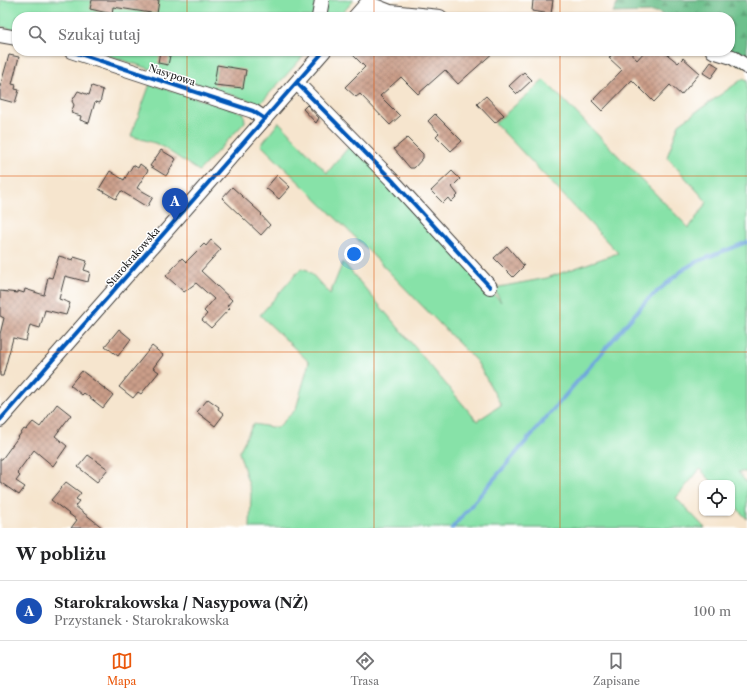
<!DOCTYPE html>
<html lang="pl">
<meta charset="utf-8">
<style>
body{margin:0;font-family:"Libre Caslon Text",serif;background:#f2f2f2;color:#202124}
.controls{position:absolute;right:12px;bottom:12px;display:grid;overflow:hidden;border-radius:8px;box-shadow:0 1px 3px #0004}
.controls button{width:36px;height:36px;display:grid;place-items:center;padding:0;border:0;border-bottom:1px solid #e0e0e0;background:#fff;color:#202124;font:20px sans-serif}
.you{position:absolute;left:354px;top:254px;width:14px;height:14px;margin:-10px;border:3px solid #fff;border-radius:50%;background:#1a73e8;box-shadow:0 0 0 6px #1a73e833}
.badge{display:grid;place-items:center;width:26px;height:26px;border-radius:50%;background:#ea580c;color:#fff;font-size:13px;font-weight:700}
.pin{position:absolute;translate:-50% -33px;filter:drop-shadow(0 1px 2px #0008)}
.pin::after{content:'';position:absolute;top:21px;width:14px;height:12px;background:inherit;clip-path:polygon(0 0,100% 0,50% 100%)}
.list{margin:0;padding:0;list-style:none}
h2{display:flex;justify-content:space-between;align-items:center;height:52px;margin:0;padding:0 16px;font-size:17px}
h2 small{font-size:13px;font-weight:400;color:#757577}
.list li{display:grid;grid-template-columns:26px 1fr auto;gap:12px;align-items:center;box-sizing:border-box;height:60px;padding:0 16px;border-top:1px solid #e0e0e0}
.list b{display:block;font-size:15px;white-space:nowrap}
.list p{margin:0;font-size:13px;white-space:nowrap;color:#757577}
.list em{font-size:13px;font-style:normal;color:#757577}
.icon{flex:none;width:22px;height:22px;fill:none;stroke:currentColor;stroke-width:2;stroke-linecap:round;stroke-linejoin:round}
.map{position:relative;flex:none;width:747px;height:528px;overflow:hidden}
.search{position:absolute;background:#fff;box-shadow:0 1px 3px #0004;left:12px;right:12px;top:12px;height:44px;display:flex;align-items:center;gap:10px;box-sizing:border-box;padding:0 14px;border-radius:16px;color:#757577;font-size:15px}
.sheet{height:112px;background:#fff}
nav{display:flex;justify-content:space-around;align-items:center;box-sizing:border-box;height:56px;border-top:1px solid #e0e0e0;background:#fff;font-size:11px;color:#757577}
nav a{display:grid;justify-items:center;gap:2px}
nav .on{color:#ea580c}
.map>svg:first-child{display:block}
.green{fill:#87e2a8;stroke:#527f62}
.forest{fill:url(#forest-firs);stroke:#446e54}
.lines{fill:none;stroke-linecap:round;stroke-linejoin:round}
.stream{stroke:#6ea6dd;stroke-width:4}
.building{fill:url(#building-cross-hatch)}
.minor-casing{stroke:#3d3a37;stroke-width:16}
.minor{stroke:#fff;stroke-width:14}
.cycleway-casing{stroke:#fff;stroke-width:6}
.cycleway{stroke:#0057b8;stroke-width:4}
.grid{fill:none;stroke:#de560d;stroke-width:1;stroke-opacity:0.55}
.labels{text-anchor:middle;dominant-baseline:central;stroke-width:3;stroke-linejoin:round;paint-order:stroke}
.street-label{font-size:10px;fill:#1c1c1c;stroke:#fff}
</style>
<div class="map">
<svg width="747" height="528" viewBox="0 0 747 528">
<defs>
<pattern id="forest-firs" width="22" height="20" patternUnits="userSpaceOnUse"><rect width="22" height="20" fill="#6dc08c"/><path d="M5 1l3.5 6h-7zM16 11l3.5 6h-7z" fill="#5ea478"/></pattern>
<pattern id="building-cross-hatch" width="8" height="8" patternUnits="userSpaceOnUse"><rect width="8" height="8" fill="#cb9e89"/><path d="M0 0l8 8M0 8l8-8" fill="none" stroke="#a4806f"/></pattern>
</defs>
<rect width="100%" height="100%" fill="#fff"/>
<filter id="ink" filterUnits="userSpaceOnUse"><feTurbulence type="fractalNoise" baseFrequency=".025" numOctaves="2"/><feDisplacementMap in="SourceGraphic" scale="8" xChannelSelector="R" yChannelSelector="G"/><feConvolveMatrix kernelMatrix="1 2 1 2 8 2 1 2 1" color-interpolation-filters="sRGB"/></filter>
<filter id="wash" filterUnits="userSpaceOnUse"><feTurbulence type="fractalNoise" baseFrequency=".012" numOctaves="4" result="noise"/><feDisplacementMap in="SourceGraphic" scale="16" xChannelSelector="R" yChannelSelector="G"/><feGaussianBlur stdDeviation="0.9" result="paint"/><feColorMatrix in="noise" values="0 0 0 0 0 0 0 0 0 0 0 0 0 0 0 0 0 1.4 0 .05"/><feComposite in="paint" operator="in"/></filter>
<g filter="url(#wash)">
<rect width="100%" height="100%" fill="#f6e5ce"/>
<path class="green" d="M0,0H354L339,17H17V31L0,26Z
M94,51H308L260,104Z
M744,78L747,81V472H738L747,483V519L732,503V483H713L700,469L676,498L705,528H250L251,492L239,452L253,424L277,428L296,409L309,362L260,315L301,268L308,270L330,294L343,262L477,421L501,405L477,362L357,239L261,145L279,122L327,173L352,143L501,302L494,288L547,278L618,253L495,123L544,80L689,228L707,202L667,157L679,124Z
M150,84L244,113L245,122L199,171L158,144L131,136Z"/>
<path class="forest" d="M619,0H747V67L706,51H730V17H667L657,12L613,13Z"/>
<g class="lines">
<path class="stream" d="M452,528L646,301L684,269L696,262L747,242"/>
</g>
<g id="blocks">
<path class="building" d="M92,0H159L157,14L113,7L112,14L90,9Z
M533,0H553L551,14L532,11Z
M160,51H171L168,65L158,63Z
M349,51H495L458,84L445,70L418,94L401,77L380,96L400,116L390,125L360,94L356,97L345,87L365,67Z
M616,51H629L637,60L645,51H663L678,63L683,58L700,73L681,95L670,85L654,102L632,80L602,111L592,101L622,70L609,58Z
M9,55L19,57L12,84L16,85L15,89L19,90L15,103L0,99V87Z
M711,62L719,67L711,78L703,73Z
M217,65L246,70L243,88L214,85Z
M524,72L532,80L517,94L509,86Z
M92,86L103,90L100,103L95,102L89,123L80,120L81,116L71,113L74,105L72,101L78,91L89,95Z
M486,96L504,115L495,123L477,104Z
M307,105L319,118L316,123L303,109Z
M435,114L462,141L451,151L436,136L439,133L428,121Z
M407,138L423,154V158L414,168H410L394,149Z
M161,150L176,159L166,176L150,166Z
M140,164L148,170L137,188L153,197L147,207L121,191L116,199L99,189L110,171L124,180L133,165L138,168Z
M452,171L460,179L452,187L458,195L451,202L448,198L443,203L431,191Z
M277,175L290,187L279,199L266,188Z
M232,187L262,214L261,215L270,225L261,235L222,198Z
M211,240L221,249L201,271L232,300L227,306L230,308L211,328L202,320L207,314L204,311L214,299L196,283L184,292L166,276L182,258L186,262L204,244L206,246Z
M507,246L524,266L513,277L494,258Z
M59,256L73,260L74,257L87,261L84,270L90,272L88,282L65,276L59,299L70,303L66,315L45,310L40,328L30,325L26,341L13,338L3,376H0V334L4,318L0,316V291L18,293V291L24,293L25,289L44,295L48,277L52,278Z
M119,329L131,339L118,356L105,346Z
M152,346L163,355L153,368L159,372L141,394L138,392L133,398L119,387Z
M82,371L113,395L103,408L84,393L82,395L70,385Z
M208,399L219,407L218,409L224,414L215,426L197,412Z
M57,404L71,415L55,436L67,446L53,466L34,450L17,473L20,476L16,481L25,487L19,495L0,482V459H2L24,429L26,430L33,422L40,427Z
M88,455L108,469L97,482L78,467Z
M66,482L81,493L76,499L79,501L75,506L103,528H71L77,520L51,500Z"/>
</g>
</g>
<g filter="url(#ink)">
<use href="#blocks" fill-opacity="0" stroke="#3d3a37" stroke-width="1"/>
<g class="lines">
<g class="minor-casing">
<path id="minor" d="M367,3L390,12L440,17
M319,17L322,0
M355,17L370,0
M0,35L17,38
M71,51L253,111L265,119
M713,51L732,57L747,67
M297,83L394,182L490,287
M0,420L324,51"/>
</g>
<use href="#minor" class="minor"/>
<g class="cycleway-casing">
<path id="cycleway" d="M71,51L253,111L265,119
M297,83L394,182L490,287
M0,420L324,51"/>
</g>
<use href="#cycleway" class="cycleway"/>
</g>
</g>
<path class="grid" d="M187,0V17M374,0V17M560,0V17M187,51V528M374,51V528M560,51V528M0,176H747M0,352H747"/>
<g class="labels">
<g class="street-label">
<text transform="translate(172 75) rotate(18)">Nasypowa</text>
<text transform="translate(133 257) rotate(-49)">Starokrakowska</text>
</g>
</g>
</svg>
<div class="controls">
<button><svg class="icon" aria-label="locate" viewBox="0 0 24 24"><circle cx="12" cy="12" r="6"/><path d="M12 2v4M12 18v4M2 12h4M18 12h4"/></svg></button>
</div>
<div class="you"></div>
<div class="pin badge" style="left:175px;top:221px;background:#1a4fb4">A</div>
<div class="search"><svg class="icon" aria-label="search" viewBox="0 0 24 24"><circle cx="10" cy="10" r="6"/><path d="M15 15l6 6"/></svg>Szukaj tutaj</div>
</div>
<section class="sheet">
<h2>W pobliżu<small></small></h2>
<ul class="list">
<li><span class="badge" style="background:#1a4fb4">A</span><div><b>Starokrakowska / Nasypowa (NŻ)</b><p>Przystanek · Starokrakowska</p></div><em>100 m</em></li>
</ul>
</section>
<nav>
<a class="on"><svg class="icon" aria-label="map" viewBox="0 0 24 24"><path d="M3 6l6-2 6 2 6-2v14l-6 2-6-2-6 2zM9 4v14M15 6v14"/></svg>Mapa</a>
<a><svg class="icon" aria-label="directions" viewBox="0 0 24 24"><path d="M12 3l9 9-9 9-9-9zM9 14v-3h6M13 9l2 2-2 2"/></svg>Trasa</a>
<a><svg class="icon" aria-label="saved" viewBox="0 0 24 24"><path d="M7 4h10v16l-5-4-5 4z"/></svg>Zapisane</a>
</nav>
